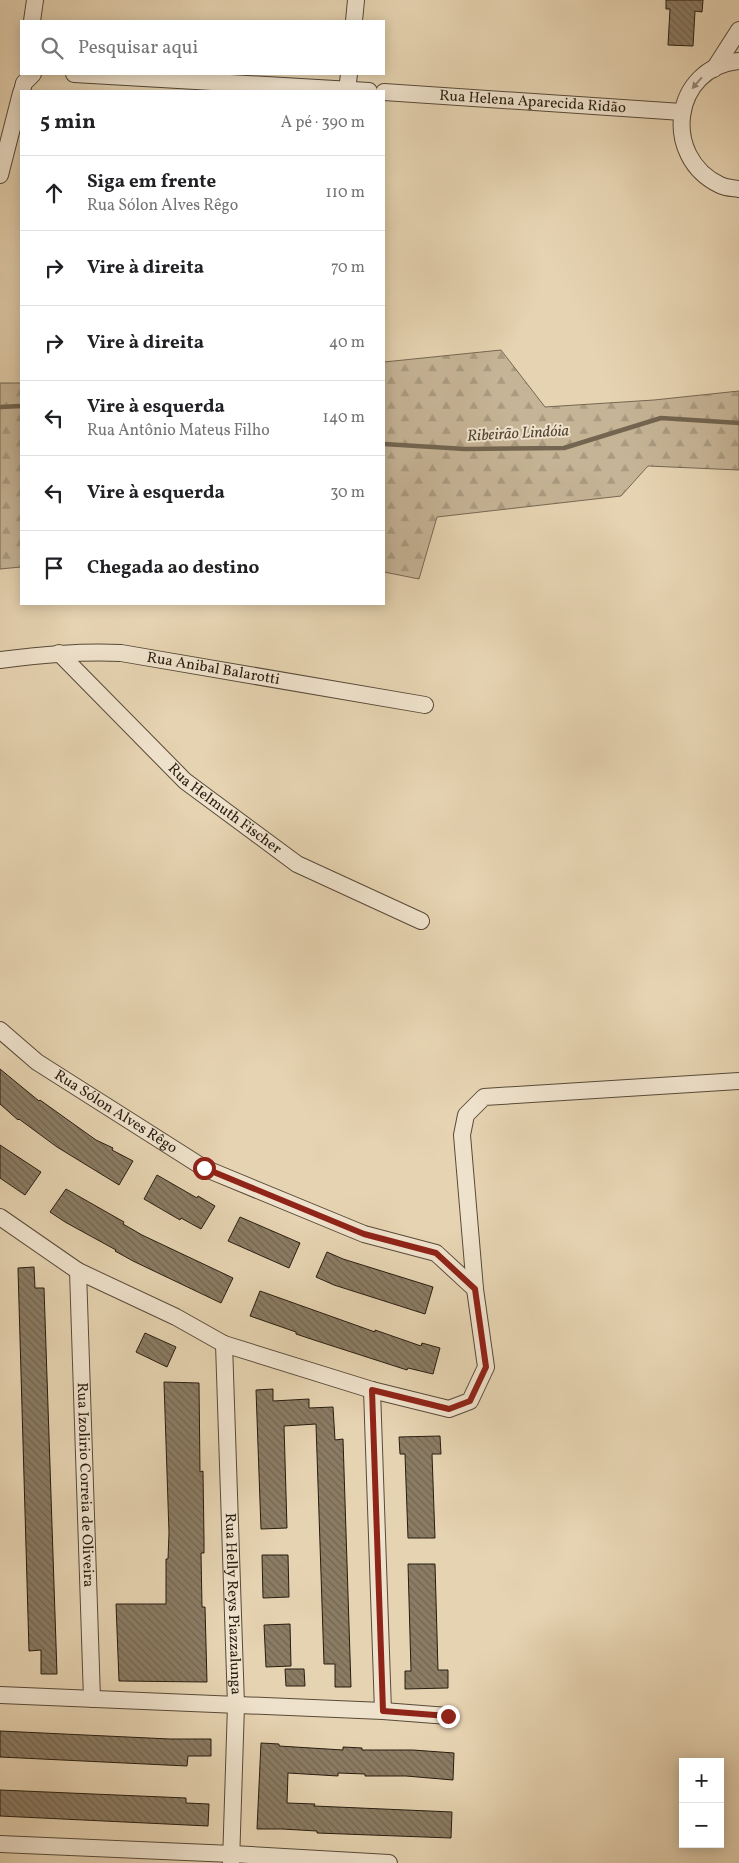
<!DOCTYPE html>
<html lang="pt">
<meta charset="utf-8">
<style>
body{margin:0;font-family:Vollkorn,serif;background:#f2f2f2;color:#202124}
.controls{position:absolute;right:15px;bottom:15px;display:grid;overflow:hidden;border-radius:0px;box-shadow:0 2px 12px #0003}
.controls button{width:45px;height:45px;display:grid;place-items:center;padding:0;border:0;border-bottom:1px solid #e0e0e0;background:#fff;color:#202124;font:25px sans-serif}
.stop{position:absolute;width:15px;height:15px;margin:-11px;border:4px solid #8f2418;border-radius:50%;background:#fff}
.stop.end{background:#8f2418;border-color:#fff;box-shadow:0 1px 5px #0008}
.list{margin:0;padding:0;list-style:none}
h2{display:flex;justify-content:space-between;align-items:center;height:65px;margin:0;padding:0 20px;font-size:21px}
h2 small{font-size:16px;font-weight:400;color:#757577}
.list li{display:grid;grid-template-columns:32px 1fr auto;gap:15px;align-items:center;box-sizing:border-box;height:75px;padding:0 20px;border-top:1px solid #e0e0e0}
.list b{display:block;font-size:19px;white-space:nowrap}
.list p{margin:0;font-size:16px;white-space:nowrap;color:#757577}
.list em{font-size:16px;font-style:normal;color:#757577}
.icon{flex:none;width:28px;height:28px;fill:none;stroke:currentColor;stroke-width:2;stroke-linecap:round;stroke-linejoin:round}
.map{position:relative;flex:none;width:739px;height:1863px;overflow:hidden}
.search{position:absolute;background:#fff;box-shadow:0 2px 12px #0003;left:20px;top:20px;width:365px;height:55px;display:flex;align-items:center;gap:12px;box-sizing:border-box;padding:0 18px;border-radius:0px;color:#757577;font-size:19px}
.panel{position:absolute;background:#fff;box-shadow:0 2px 12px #0003;left:20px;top:90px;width:365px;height:515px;border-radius:0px}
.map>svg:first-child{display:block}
.forest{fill:url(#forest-firs);stroke:#776853}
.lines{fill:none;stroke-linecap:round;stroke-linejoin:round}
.stream{stroke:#736550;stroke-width:4.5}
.building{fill:url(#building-back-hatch);stroke:#281d10}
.minor-casing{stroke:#584a38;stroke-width:18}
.minor{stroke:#efe2cc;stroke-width:16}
.oneway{fill:#958977}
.route{stroke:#8f2418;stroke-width:6}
.labels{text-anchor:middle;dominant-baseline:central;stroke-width:4;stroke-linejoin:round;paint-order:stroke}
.street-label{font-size:15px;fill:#281d10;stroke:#efe2cc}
.water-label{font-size:16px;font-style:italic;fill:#544735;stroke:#efe2cc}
</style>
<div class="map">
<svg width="739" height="1863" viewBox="0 0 739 1863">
<defs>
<pattern id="forest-firs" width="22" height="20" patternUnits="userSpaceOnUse" patternTransform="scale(1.25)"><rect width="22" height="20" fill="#c6b496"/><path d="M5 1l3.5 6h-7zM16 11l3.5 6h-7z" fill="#aa9a80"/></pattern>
<pattern id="building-back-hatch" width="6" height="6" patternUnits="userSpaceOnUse" patternTransform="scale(1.25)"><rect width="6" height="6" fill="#8b7c64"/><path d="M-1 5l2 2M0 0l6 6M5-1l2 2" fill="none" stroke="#726551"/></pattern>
</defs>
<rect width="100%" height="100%" fill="#e6d3b1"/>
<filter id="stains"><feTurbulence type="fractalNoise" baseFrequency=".004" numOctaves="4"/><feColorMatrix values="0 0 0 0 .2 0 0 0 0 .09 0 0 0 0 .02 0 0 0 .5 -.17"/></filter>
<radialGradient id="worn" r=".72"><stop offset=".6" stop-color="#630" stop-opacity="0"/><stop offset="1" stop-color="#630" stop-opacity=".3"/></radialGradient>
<path class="forest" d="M501,350L545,407L654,400L739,391V470L648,466L621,496L437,517L419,579L384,572V362Z
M0,383H21V567L0,569Z"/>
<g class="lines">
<path class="stream" d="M0,407L21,406
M384,444L465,449L564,448L661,418L739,423"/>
</g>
<path class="building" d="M666,0H703L702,12L695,11L693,46L668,45L670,9H666Z
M0,1069L39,1101L40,1100L96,1140L113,1148L112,1150L133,1161L119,1185L57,1147L19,1119L18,1120L0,1104Z
M0,1145L41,1172L25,1195L0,1178Z
M157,1175L197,1198L198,1196L215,1206L201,1229L181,1218L180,1220L144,1199Z
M66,1189L124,1222L123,1224L142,1235L233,1278L221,1303L133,1261L115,1251L116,1250L65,1222L50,1212Z
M240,1217L300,1243L289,1268L228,1241Z
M327,1252L343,1259L433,1287L425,1314L334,1285L316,1277Z
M34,1267L35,1288H44L57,1674H41V1650L29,1651L18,1268Z
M260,1291L375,1332V1330L421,1346L422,1343L440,1348L433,1374L408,1368L407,1370L314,1340L296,1334V1332L250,1316Z
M145,1333L176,1347L167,1367L136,1352Z
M164,1382L199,1383L200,1472L203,1471L204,1539V1553H201L202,1607H205L207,1682L119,1681L116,1604H166V1559H168L169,1533Z
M273,1389V1401L309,1399V1408L333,1407L335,1440L343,1439L351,1687H335V1664H324L316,1424L284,1426L287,1528L261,1529L256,1390Z
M440,1436L441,1454H432L435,1538H408L405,1454H400L399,1437Z
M262,1555H288L289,1597L263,1598Z
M408,1564H435L438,1670H448V1688L405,1689V1671H411Z
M290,1624L291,1666L266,1667L264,1625Z
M285,1669H304L305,1686H286Z
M0,1731L170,1739H211V1756H188L187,1766L0,1757Z
M261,1743L279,1744V1746L343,1750V1747L362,1748V1750H413L454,1753L453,1780L406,1776H365V1774L338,1773V1776L288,1773L287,1803L315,1804L314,1806L452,1812L451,1838L317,1833V1831L282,1829H257Z
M0,1790L186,1798V1803L209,1804L208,1826L0,1816Z"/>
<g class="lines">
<g class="minor-casing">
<g id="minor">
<path d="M32,21L35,0"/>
<path d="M354,21L356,0"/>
<path d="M739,61C672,67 661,157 720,185C726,188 733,188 739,189"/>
<path d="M714,69L739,30"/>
<path d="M74,74L369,91"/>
<path d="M347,90L349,74"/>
<path d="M22,91L24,83L33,74"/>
<path id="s1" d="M384,92L682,112"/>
<path d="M0,175L21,93"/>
<path id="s2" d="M59,653L185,781L297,864L421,921"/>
<path id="s3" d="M0,660C41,655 80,651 121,653L425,705"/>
<path id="s4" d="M0,1030L37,1062L204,1168L364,1234L436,1253L475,1289"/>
<path d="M0,1217L78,1271L176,1317L224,1344L372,1390L449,1409L470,1401L486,1367L475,1289L462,1135L466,1115L484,1097L739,1081"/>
<path id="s5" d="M78,1271L92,1699"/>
<path id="s6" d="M224,1344L236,1705L231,1863"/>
<path d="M372,1390L383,1711"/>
<path d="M0,1695L383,1711L448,1716"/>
<path d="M0,1844L232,1854L389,1863"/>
</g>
</g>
<use href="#minor" class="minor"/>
</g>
<defs><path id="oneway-solid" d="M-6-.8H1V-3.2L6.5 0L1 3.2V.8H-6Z" transform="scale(1.25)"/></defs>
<use class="oneway" href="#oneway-solid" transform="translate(697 83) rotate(131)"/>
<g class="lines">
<path class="route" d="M204,1168L364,1234L436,1253L475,1289L486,1367L470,1401L449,1409L372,1390L383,1711L448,1716"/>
</g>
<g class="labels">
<g class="street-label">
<text stroke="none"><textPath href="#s1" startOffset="149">Rua Helena Aparecida Ridão</textPath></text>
<text stroke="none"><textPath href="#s3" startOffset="215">Rua Anibal Balarotti</textPath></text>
<text stroke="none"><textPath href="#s2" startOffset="228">Rua Helmuth Fischer</textPath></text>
<text stroke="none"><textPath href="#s4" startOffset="142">Rua Sólon Alves Rêgo</textPath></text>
<text stroke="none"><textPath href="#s5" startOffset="214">Rua Izolirio Correia de Oliveira</textPath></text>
<text stroke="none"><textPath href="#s6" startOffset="260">Rua Helly Reys Piazzalunga</textPath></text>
</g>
<g class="water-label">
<text transform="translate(518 434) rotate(-3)">Ribeirão Lindóia</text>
</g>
</g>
<rect width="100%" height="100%" filter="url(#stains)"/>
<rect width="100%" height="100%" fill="url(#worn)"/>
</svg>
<div class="controls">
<button>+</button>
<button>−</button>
</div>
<div class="stop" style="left:204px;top:1168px"></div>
<div class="stop end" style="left:448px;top:1716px"></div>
<div class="search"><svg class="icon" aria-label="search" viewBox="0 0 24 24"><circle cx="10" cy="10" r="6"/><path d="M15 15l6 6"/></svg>Pesquisar aqui</div>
<section class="panel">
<h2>5 min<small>A pé · 390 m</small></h2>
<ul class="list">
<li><svg class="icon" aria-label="ahead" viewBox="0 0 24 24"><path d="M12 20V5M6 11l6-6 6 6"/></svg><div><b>Siga em frente</b><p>Rua Sólon Alves Rêgo</p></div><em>110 m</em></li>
<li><svg class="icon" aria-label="right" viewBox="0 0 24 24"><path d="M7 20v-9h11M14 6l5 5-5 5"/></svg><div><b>Vire à direita</b></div><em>70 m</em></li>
<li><svg class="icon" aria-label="right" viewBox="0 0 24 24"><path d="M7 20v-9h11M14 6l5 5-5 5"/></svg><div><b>Vire à direita</b></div><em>40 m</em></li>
<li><svg class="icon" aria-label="left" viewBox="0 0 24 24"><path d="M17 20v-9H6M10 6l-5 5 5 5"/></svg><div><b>Vire à esquerda</b><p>Rua Antônio Mateus Filho</p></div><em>140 m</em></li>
<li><svg class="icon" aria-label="left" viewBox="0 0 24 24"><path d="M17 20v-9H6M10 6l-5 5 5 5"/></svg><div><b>Vire à esquerda</b></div><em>30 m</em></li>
<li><svg class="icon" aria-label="arrive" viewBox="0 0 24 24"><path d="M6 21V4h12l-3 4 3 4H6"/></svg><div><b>Chegada ao destino</b></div></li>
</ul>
</section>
</div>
